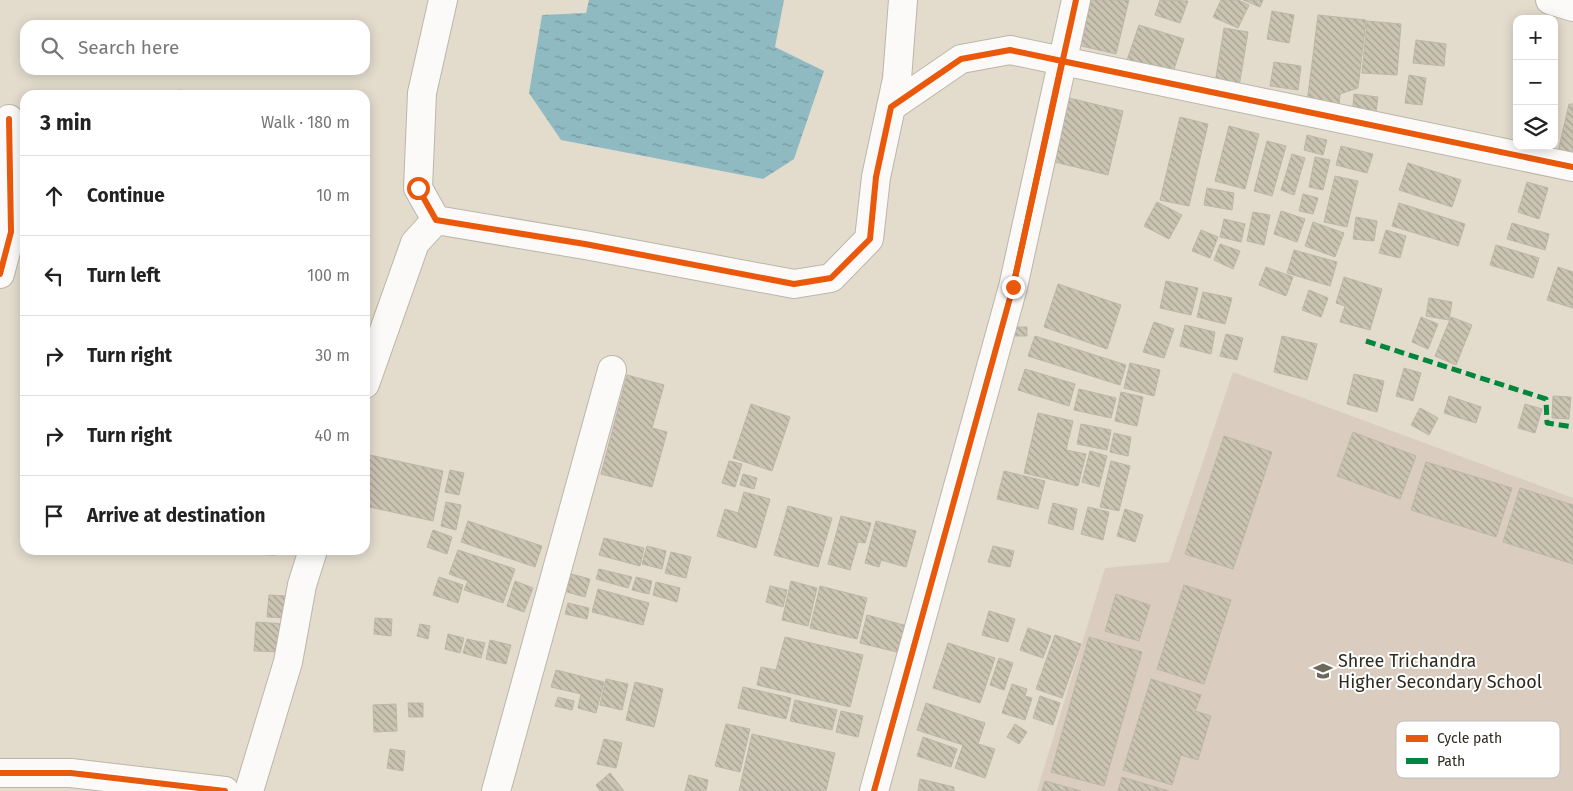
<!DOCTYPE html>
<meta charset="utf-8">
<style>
body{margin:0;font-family:"Fira Sans",sans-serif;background:#f6f6f6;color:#222}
.controls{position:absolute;right:15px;top:15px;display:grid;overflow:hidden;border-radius:10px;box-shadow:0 2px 12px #0003}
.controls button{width:45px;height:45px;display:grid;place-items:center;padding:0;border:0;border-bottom:1px solid #e0e0e0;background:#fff;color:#222;font:25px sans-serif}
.stop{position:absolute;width:15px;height:15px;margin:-11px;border:4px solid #ea580c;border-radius:50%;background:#fff}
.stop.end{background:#ea580c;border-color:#fff;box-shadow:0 1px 5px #0008}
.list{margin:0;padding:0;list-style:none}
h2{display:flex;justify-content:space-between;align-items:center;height:65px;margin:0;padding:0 20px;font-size:21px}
h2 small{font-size:16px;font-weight:400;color:#767676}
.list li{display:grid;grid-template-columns:32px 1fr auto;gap:15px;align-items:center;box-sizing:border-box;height:80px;padding:0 20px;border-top:1px solid #e0e0e0}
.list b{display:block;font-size:19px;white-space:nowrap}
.list em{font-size:16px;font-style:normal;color:#767676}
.icon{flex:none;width:28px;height:28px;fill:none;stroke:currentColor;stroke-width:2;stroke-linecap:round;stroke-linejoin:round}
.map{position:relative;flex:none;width:1573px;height:791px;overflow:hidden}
.search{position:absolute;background:#fff;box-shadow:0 2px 12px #0003;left:20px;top:20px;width:350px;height:55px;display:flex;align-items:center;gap:12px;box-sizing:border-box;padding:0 18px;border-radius:15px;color:#767676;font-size:19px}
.panel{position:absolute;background:#fff;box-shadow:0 2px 12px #0003;left:20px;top:90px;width:350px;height:465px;border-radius:15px}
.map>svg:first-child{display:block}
.education{fill:#dacdbf}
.water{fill:url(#water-ripples)}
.building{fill:url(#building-back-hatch);stroke:#bcb6aa}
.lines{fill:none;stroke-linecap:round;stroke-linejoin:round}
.minor-casing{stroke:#bbb6a9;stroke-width:30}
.minor{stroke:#fbfaf8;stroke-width:28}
.quiet{stroke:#00873e;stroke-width:5;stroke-dasharray:10 5;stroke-linecap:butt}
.cycleway-casing{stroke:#fff;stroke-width:9}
.cycleway{stroke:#e8590c;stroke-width:6}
.route{stroke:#ea580c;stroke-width:6}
.labels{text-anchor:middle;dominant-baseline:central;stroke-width:4;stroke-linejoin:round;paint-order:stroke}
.poi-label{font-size:18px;fill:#2e2a1f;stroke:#fff;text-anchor:start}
.key{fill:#fff;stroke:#c0bfbc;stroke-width:1}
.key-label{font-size:14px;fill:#2e2a1f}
</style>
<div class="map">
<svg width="1573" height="791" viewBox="0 0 1573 791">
<defs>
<pattern id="water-ripples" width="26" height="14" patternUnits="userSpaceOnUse" patternTransform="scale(1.25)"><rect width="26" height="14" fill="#90bac2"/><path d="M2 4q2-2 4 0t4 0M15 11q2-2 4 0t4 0" fill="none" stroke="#76979d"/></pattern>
<pattern id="building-back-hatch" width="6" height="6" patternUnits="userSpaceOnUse" patternTransform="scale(1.25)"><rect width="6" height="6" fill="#cbc4b3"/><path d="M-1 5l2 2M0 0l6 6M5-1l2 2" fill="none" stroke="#a59f91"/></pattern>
</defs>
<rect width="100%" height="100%" fill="#e3dccd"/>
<path class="education" d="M1233,372L1573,498V791H1037L1105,568L1169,562Z"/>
<path class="water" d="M589,0H784L775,47L824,71L794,159L763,179L561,140L529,93L542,15L586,13Z"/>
<path class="building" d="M1088,0H1129L1116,54L1077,45Z
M1160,0L1188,1L1180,23L1155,15Z
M1221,0H1238L1249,5L1238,28L1213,17Z
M1243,0H1263L1260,7Z
M1272,11L1294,15L1289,43L1267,39Z
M1318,15L1366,20L1358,88L1340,94L1339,107L1307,103Z
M1367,21L1401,24L1397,75L1362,73Z
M1139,25L1184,39L1170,81L1125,66Z
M1224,28L1248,32L1239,87L1215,83Z
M1416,40L1446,44L1444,66L1413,63Z
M1274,62L1301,66L1298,90L1270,86Z
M1409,75L1426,78L1422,105L1405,103Z
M178,90L199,92V95H178Z
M1354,94L1378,97L1375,119L1352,117Z
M1069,98L1123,111L1108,175L1055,162Z
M1569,104H1573V156L1558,152Z
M1180,117L1208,124L1189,206L1160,200Z
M1229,126L1259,134L1245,189L1215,181Z
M1307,135L1327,140L1323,155L1304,150Z
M1267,141L1286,146L1272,196L1254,191Z
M1341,146L1373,154L1367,173L1336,165Z
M1292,154L1305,158L1294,195L1281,190Z
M1315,157L1330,160L1323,190L1309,187Z
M1408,163L1461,180L1452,207L1399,190Z
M1335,176L1358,181L1347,227L1324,222Z
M1527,182L1548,188L1539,219L1518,212Z
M1207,188L1234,193L1232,210L1204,205Z
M1303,194L1318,198L1313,214L1299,211Z
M1157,202L1182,215L1169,239L1144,226Z
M1399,203L1465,224L1458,246L1392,226Z
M1281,211L1305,219L1297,242L1274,234Z
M1253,212L1270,215L1264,245L1247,241Z
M1356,217L1377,221L1374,241L1353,239Z
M1224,219L1245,224L1241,242L1220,237Z
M1313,222L1344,233L1335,257L1305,246Z
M1512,223L1549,234L1545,250L1507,239Z
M1201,230L1218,237L1210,258L1192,251Z
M1386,230L1406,236L1400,258L1379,253Z
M1220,244L1240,251L1233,269L1214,260Z
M1496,245L1539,258L1533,278L1490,265Z
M1294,250L1337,262L1330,286L1287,273Z
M1266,267L1293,277L1286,296L1259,285Z
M1558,267L1573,272V308L1547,300Z
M1344,277L1382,289L1370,330L1340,322L1345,306L1336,303Z
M1166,281L1198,288L1191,315L1160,308Z
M1058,284L1121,305L1107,349L1044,327Z
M1309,290L1328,298L1321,317L1302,310Z
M1203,292L1232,298L1225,324L1197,317Z
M1429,298L1452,302L1449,320L1426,316Z
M1421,317L1438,324L1428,349L1412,342Z
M1451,317L1472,325L1456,365L1435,356Z
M1154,322L1174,329L1164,358L1143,352Z
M1185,325L1215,332L1211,354L1180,346Z
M1015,327H1027V336H1015Z
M1226,334L1243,338L1237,360L1220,356Z
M1035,336L1126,365L1120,385L1028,356Z
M1282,336L1317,344L1307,380L1274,372Z
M1130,363L1160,370L1154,396L1124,388Z
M1404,368L1421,373L1413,401L1396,396Z
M1025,369L1075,384L1069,406L1018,390Z
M1354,374L1384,381L1377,412L1347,404Z
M627,375L664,385L652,428L667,432L652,487L601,474Z
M1079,389L1116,398L1111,418L1074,410Z
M1121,392L1143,397L1137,426L1115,421Z
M1449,396L1481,407L1476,423L1444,413Z
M1553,396L1571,397L1569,419L1552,418Z
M751,404L790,417L772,471L733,458Z
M1525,404L1542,409L1535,433L1518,428Z
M1420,408L1438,418L1429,435L1411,425Z
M1038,413L1073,421L1066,450L1086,454L1078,486L1024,473Z
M1081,424L1111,430L1107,450L1077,444Z
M1353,432L1416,456L1400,499L1337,476Z
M1114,433L1131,437L1128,456L1110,452Z
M1224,436L1272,452L1233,569L1185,554Z
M1090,451L1107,456L1099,487L1082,482Z
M365,454L443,471L433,521L365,506Z
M729,461L742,464L735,487L722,483Z
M1111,461L1130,466L1119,511L1100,507Z
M1426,462L1512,488L1496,537L1411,510Z
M450,470L464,473L459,495L445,492Z
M1004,471L1045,481L1038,509L997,499Z
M743,474L757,478L754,489L740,485Z
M1520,488L1573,505V564L1503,542Z
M744,492L770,499L756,548L717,536L725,509L738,513Z
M446,502L461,505L456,530L441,526Z
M1053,503L1077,509L1073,530L1048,523Z
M788,506L832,518L818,567L774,555Z
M1088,507L1109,512L1103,540L1081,534Z
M1125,509L1143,515L1135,542L1117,536Z
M841,516L871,523L865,543L858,542L850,570L828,564Z
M468,521L542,546L535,567L461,542Z
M876,521L916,531L906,567L881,560L879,567L865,563Z
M433,530L452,537L447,554L427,547Z
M604,538L644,548L640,566L599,555Z
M647,546L666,551L662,569L642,564Z
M993,546L1014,551L1010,567L988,562Z
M249,550H276V555L249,554Z
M458,550L515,569L503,603L464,590L468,581L449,574Z
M671,552L691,557L686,578L665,573Z
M599,569L632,577L628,588L596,579Z
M571,574L590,579L585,597L567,592Z
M439,577L463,585L458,603L433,595Z
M636,577L652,581L649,594L632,590Z
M515,581L533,588L524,612L507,606Z
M791,581L817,588L808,626L782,620Z
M656,582L680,588L677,602L653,595Z
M1184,585L1231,600L1204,684L1157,669Z
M770,586L787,590L783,607L766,602Z
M820,586L867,598L857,639L810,628Z
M598,589L649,603L643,625L592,612Z
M1116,594L1150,605L1139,641L1105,631Z
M269,595L287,596L285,618L267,617Z
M568,603L589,608L587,619L565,614Z
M989,611L1015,619L1008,642L982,635Z
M867,615L907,626L901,653L860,643Z
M375,618L392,619L391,636L374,634Z
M256,622L286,624L284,652L254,651Z
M420,624L430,626L428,639L417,636Z
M1028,628L1051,636L1043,658L1020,650Z
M448,634L464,638L460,653L445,649Z
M1055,635L1081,644L1062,698L1036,689Z
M785,637L863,655L850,707L757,685L761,667L776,670Z
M1089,637L1142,652L1104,786L1051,772Z
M467,639L485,643L481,658L463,653Z
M490,640L511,645L506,664L486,659Z
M948,643L995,658L980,703L933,688Z
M999,658L1013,663L1004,690L990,685Z
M556,670L604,682L596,713L578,708L581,694L551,687Z
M606,679L628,684L622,710L600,705Z
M1151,679L1201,695L1195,711L1211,716L1198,760L1181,755L1172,785L1123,770Z
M635,682L663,689L654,727L626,720Z
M1012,684L1027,689L1025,696L1032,698L1025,720L1002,713Z
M743,687L791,698L786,719L738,708Z
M1040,696L1060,703L1053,725L1033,718Z
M558,697L574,701L572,710L555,706Z
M795,700L837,710L832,730L790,721Z
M408,703H423V717H409Z
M926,703L985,723L978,744L995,749L985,778L955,768L963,745L917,730Z
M396,704L397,731L374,732L373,705Z
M841,711L863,716L858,737L836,732Z
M726,724L750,729L740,772L715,766Z
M1015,724L1027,732L1019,744L1007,737Z
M752,734L835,753L826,791H739Z
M923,737L957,749L951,767L917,756Z
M604,739L622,743L616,768L597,764Z
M390,749L405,751L403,771L387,768Z
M610,773L624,791H600L596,785Z
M689,775L708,780L706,791H685Z
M1122,777L1169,791H1118Z
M920,779L954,787V791H918Z
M1045,781L1081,791H1042Z"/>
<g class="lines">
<g class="minor-casing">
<path id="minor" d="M443,0L422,93L418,188L436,220L585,245L794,284L831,278L869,239L876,177L897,79L903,0
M1550,0L1573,7
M891,107L961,59L1010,50L1573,167
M0,274L11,232L9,119
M365,384L415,243L436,220
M0,773H71L225,791
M249,791L288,662L302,585L313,550
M496,791L612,370
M874,791L1013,287L1076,0"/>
</g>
<use href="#minor" class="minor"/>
<path class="quiet" d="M1366,341L1546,399L1547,423L1573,427"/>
<g class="cycleway-casing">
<path id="cycleway" d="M1062,61L1573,167
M0,274L11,232L9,119
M0,773H71L225,791
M874,791L1013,287L1076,0"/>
</g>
<use href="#cycleway" class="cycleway"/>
</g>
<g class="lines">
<path class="route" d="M418,188L436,220L585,244L794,284L831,278L870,239L876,177L891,107L961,59L1010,50L1062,61L1013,287"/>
</g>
<defs>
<g id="school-bare" transform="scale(1.5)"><path d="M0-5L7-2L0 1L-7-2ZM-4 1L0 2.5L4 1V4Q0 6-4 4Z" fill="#6d685c" stroke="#fff" stroke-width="2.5" paint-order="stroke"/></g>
</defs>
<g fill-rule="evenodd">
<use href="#school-bare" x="1323" y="671"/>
</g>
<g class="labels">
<g class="poi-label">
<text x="1338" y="661">Shree Trichandra<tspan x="1338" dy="21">Higher Secondary School</tspan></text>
</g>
</g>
<rect x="1396" y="721" width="164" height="57" rx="8" class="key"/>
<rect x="1406" y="735" width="22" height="7" fill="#e8590c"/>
<rect x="1406" y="758" width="22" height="6" fill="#00873e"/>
<g class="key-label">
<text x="1437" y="743">Cycle path</text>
<text x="1437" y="766">Path</text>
</g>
</svg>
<div class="controls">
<button>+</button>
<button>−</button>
<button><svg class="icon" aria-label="layers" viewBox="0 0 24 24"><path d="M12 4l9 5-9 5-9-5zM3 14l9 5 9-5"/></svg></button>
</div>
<div class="stop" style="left:418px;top:188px"></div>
<div class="stop end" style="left:1013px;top:287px"></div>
<div class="search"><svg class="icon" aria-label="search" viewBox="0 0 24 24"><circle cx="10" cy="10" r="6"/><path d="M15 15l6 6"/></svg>Search here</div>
<section class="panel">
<h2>3 min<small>Walk · 180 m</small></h2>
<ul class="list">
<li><svg class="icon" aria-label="ahead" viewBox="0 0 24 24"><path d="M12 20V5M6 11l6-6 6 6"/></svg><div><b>Continue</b></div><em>10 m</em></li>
<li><svg class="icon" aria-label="left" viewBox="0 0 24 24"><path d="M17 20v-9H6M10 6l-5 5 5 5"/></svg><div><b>Turn left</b></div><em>100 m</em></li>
<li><svg class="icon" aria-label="right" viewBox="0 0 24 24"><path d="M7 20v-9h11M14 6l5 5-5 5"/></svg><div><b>Turn right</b></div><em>30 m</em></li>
<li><svg class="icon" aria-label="right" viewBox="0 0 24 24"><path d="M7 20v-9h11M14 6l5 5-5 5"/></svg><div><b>Turn right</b></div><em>40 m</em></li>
<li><svg class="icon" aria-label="arrive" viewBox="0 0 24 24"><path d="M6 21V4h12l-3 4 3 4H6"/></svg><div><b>Arrive at destination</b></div></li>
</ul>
</section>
</div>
